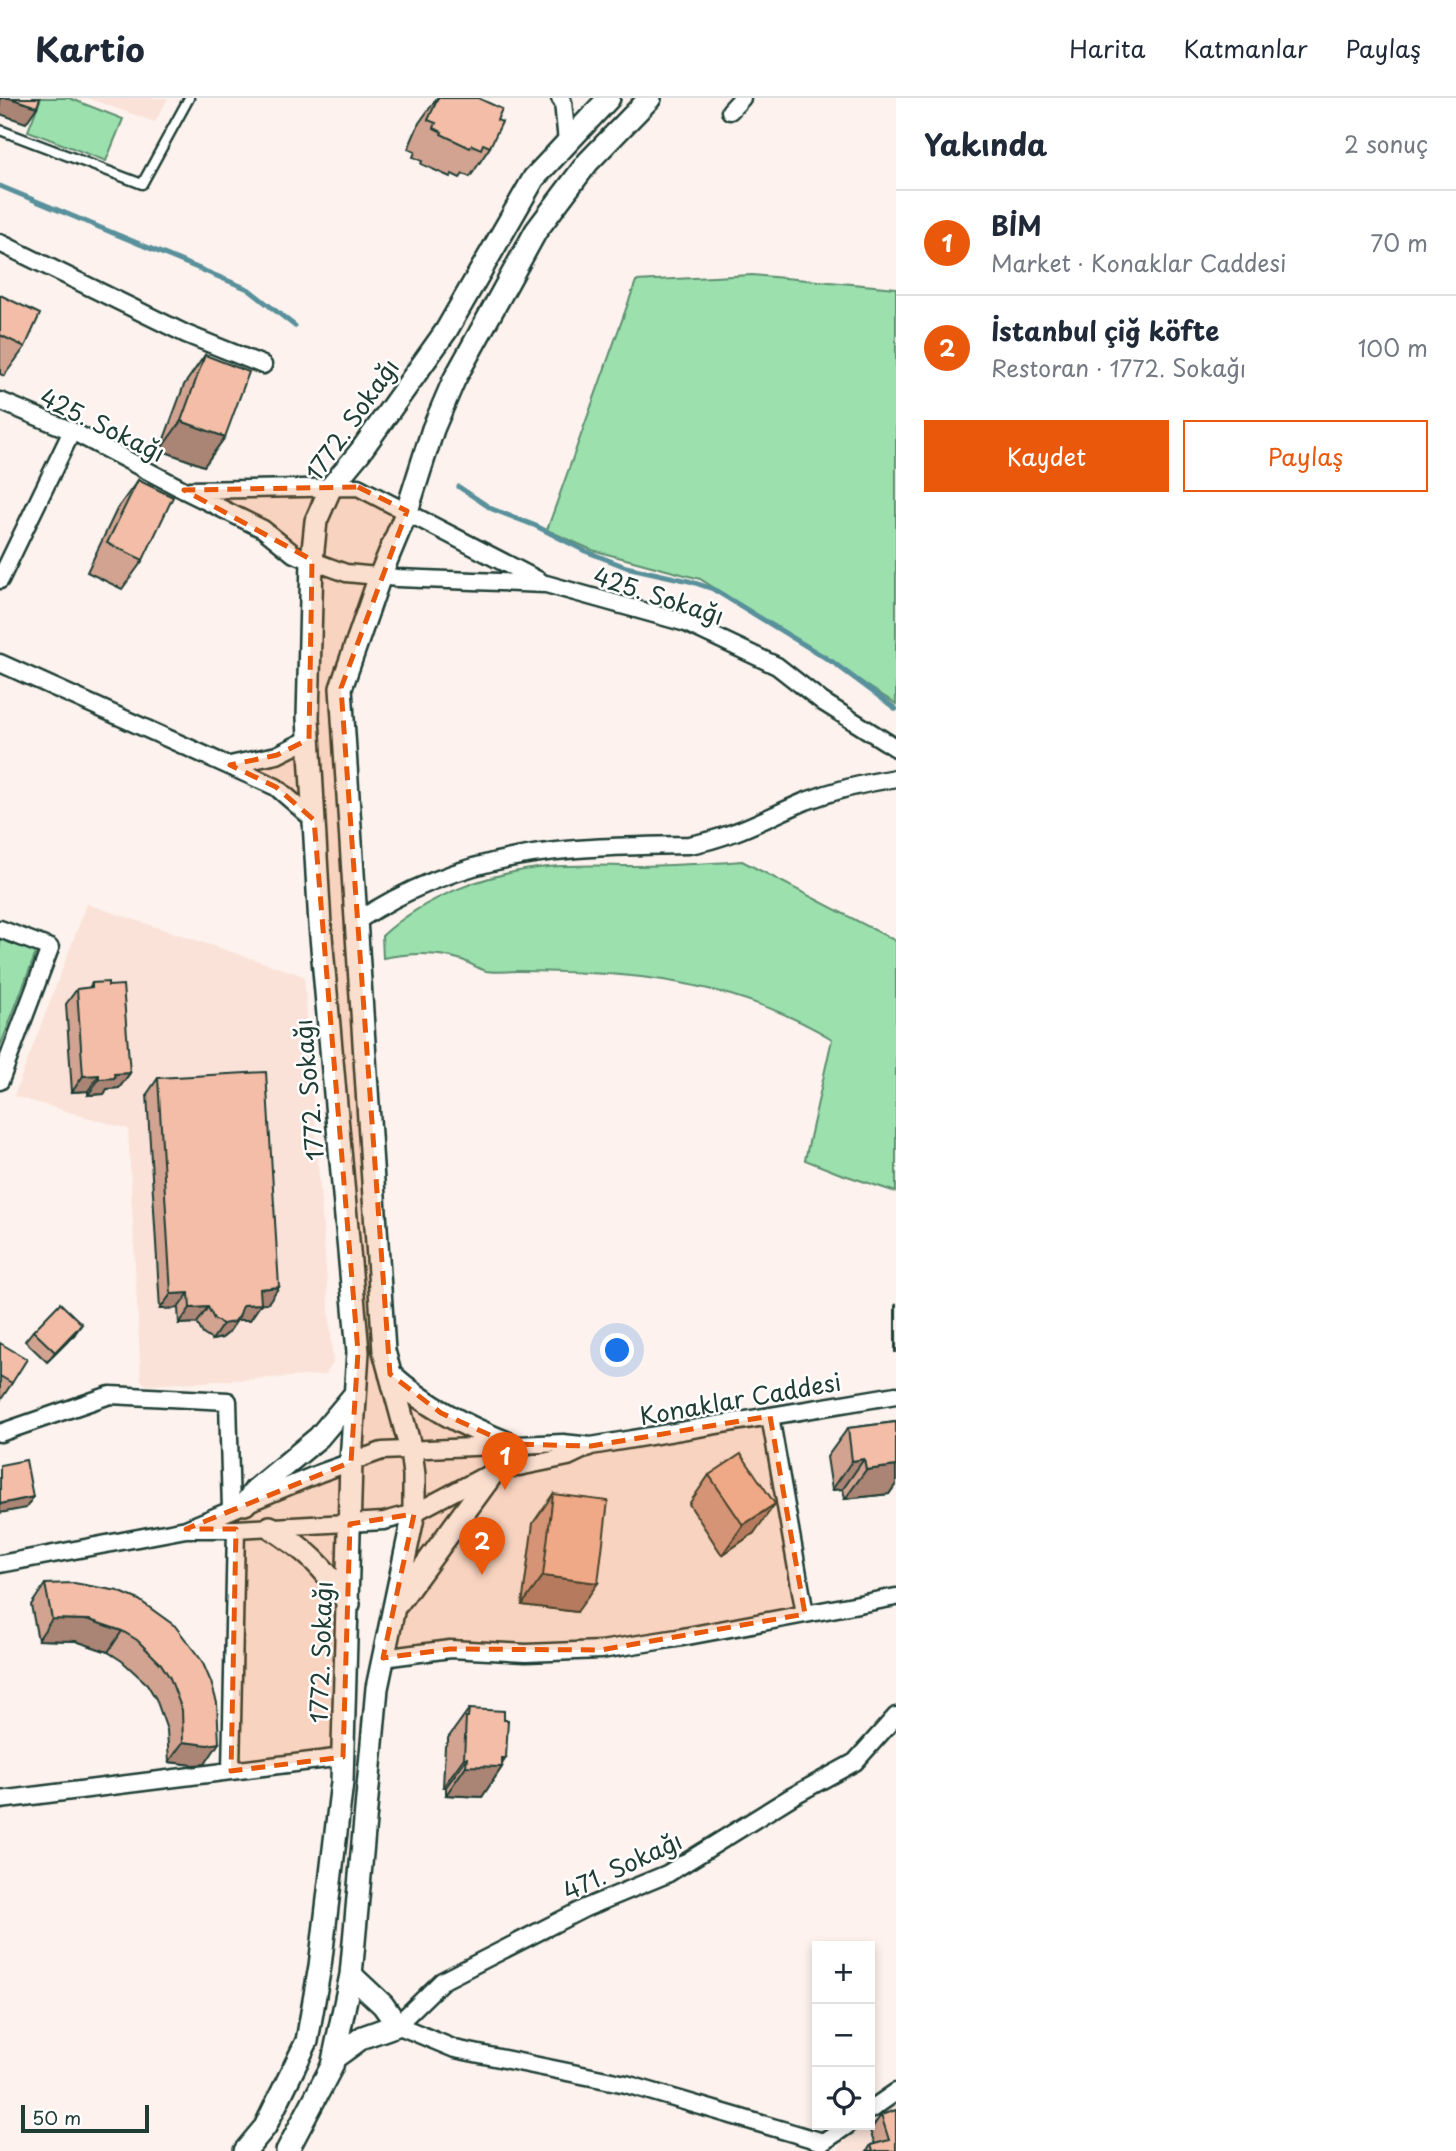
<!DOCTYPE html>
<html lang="tr">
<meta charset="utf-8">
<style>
body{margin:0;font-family:"Playpen Sans",sans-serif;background:#f2f2f3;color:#1f2937}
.controls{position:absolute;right:21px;bottom:21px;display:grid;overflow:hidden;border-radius:0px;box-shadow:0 4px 10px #0003}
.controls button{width:63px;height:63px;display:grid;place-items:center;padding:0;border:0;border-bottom:2px solid #e0e1e3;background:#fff;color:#1f2937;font:35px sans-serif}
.scale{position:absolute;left:21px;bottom:18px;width:128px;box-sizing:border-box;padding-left:7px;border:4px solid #1f3d34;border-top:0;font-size:19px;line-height:24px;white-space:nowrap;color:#1f3d34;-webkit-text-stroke:5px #fff;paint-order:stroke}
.you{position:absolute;left:618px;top:1253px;width:24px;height:24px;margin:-18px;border:5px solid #fff;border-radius:50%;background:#1a73e8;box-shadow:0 0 0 10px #1a73e833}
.badge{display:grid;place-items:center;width:46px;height:46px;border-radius:50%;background:#ea580c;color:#fff;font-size:23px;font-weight:700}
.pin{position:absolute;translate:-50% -58px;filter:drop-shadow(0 2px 4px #0008)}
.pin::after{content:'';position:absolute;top:37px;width:24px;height:21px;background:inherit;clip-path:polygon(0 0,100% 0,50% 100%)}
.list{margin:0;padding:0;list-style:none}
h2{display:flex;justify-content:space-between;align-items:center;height:91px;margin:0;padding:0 28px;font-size:30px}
h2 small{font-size:23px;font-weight:400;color:#747a83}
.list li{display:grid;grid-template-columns:46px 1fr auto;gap:21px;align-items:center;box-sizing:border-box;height:105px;padding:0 28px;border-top:2px solid #e0e1e3}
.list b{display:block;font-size:26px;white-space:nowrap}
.list p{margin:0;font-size:23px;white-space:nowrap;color:#747a83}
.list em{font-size:23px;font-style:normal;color:#747a83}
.actions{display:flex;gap:14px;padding:21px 28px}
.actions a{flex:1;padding:16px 0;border:2px solid #ea580c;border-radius:0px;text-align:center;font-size:24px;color:#ea580c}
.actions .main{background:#ea580c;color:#fff}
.icon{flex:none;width:38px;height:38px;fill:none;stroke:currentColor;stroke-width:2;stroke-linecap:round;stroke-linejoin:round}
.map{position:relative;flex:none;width:896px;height:2053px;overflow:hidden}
header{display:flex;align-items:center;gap:42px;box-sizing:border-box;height:98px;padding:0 35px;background:#fff;border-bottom:2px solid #e0e1e3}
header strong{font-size:33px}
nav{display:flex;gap:38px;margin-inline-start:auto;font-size:24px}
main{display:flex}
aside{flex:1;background:#fff}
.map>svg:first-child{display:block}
.built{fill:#fae2d8}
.green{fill:#9be0ad;stroke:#5d8e70;stroke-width:2}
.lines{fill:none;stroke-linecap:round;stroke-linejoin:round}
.stream{stroke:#59909b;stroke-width:5}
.service-casing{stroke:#1f3d34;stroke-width:13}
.minor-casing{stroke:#1f3d34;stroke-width:21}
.tertiary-casing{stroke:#1f3d34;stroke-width:26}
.service{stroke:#fff;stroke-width:8}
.minor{stroke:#fff;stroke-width:16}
.tertiary{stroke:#fff;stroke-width:21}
.wall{fill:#d1a390;stroke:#1f3d34;stroke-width:2}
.shaded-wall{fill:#aa8475;stroke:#1f3d34;stroke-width:2}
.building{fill:#f3bda7;stroke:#1f3d34;stroke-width:2}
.marked{fill:#e8590c;fill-opacity:0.2;stroke:#e8590c;stroke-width:5;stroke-dasharray:14 9;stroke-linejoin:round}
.labels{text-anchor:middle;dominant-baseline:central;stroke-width:5;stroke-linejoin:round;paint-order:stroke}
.street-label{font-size:24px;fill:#1f3d34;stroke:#fff}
</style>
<header>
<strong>Kartio</strong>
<nav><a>Harita</a><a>Katmanlar</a><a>Paylaş</a></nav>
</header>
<main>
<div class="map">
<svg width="896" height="2053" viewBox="0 0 896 2053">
<rect width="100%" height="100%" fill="#fdf2ed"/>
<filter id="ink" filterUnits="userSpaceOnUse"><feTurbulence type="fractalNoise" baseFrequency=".0143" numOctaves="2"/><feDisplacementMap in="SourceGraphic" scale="14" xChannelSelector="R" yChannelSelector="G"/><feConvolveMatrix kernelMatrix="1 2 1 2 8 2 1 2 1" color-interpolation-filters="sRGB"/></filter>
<g filter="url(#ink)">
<path class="built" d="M87,0H168L155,24Z
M87,806L304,878L333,1265L325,1277L146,1287L141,1282L128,1031L14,998Z
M896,2001V2053H838L843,2039L856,2027H870V2018Z"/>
<path class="green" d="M41,0H69L123,21L106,63L28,33Z
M752,177L896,190V606L700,481L592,452L547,432L636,183Z
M742,763L896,843V1094L838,1075L805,1062L832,941C759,897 672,878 587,875C564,874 541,873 518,873C508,873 495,875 486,873C478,871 470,865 462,862C436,853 409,855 383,860L382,838C425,798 490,774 548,769C578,766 609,768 640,768C674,767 708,766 742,763Z
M0,834L39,847L0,949Z"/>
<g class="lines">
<path class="stream" d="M0,88L248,191L295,228
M459,389L492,411L536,428L585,453L626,469L689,483L713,491L834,565L896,611"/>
<g class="service-casing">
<path id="service" d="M0,32L142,86L189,0"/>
</g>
<g class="minor-casing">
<path id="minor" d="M560,0L563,4L567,44
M730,13L742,0
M0,145L186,236L263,267
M0,303L72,333L184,392L263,431L294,456L346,475L398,480L546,486L686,525L777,568L823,604L896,650
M190,392L358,389L540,483
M0,482L72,333
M0,565L276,689L314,722
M230,667L277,657L309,641
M357,823C466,751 564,749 689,747C731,740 768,719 806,703C835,692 865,685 896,680
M0,831L50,850L0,983
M770,1318L805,1516
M0,1335L110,1297L228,1303L231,1412
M186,1431H236L384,1423L414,1415L480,1380L509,1371L568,1359L591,1348L896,1297
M0,1466L186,1431L320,1375L382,1353L563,1345L591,1348
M383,1560L450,1551L526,1555L601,1552L677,1540L896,1499
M231,1673L236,1431
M0,1702L343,1659
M870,2012L896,1994
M823,2044L626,1986L455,1951L397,1927L442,1883L585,1810L667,1776L791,1699L855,1664L896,1618
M823,2044L848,2027"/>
</g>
<g class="tertiary-casing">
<path id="tertiary" d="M390,1276C427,1309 464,1328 510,1346
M245,1406L255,1392L319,1339L355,1296
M270,1429C308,1453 324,1469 349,1506
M398,1505L493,1375
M334,1960L363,1939L397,1927L383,1907L351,1877
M245,2053L265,2029L307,1943L320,1868L342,1684L351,1364L358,1254L320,827L308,620L312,462L316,423L331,389L360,354L446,233L534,80L609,0
M287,2053L332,1968L351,1877L377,1590L414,1415V1377L411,1352L384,1253L341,590L380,478L407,413L433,331L454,282L536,133L588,64L650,0"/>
</g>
<use href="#service" class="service"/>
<use href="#minor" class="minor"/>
<use href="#tertiary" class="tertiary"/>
</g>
<path class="wall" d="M437,0H478L497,22L490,49L470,79L463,76L460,80L452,76L450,79L421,66L422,63L413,59L415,54L408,51L419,25Z
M0,197L25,249L4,278L0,276Z
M205,257L225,339L204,368L160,352L184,287Z
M138,382L143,462L122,491L87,474L117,411Z
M92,885L108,888L130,975L119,990L107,991L104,996L88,997V993L72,994L66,906L77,891L89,890Z
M158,980L268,1205H261L250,1222H237L228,1235L222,1240L212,1242L203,1236L197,1225L179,1226L178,1210L160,1211L147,996Z
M896,1206V1254H895V1208Z
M33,1233L74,1237L47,1264L25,1243Z
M0,1245L12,1285L0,1303Z
M896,1324V1386L889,1396L845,1401L843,1391L832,1392L827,1359L848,1330Z
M709,1377L754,1435L722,1457L689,1406Z
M553,1396L577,1514L522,1507L533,1425Z
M45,1486L139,1502L205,1666L194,1667L169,1664L167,1632L156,1601L147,1586L122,1563L108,1554L76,1543L38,1542L31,1507Z
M469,1611L504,1622L502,1669L482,1699L446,1697V1689H443L445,1648L448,1644V1640Z
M881,2017L896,2053H867L871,2047L875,2046L870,2033Z"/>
<path class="shaded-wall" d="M0,0H10L37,9L26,25L0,16Z
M181,323L225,339L204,368L160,352Z
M130,975L119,990L107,991L104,996L88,997L99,981L114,976Z
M99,977L88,993L72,994L83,978Z
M279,1189L268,1205L249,1206L260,1191Z
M189,1195L178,1210L160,1211L171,1196Z
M261,1206L250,1222H237L228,1235L222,1240L212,1242L223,1226L243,1207Z
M208,1209L197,1225L179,1226L190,1210Z
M82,1226L74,1237L47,1264L55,1254Z
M864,1361L843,1391L832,1392L852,1363Z
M896,1368V1386L889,1396L845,1401L866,1372Z
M33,1399L26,1410L0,1415V1406Z
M775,1406L754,1435L722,1457L743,1427Z
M543,1478L598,1485L577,1514L522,1507Z
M52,1521L90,1522L122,1533L108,1554L76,1543L38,1542Z
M183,1644L219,1645L205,1666L194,1667L169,1664Z
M464,1660H467L446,1689H443Z
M502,1660H506L500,1669H502L482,1699L446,1697L466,1668Z"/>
<path class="building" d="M10,0H40L37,9Z
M438,0H478L502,11L497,22L502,24L490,49L483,46L481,51L472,47L470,50L441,36L442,34L434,30L436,25L428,22Z
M0,197L40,216L25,249L0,237Z
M205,257L249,274L225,339L181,323Z
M138,382L173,399L143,462L107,445Z
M108,884V888L123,887L130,975L114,976L115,980L99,981V977L83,978L77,891L92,889V885Z
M266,974L279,1189L260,1191L261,1206L243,1207L239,1219L233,1224L223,1226L214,1221L208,1209L190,1210L189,1195L171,1196L158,980Z
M60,1205L82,1226L55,1254L33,1233Z
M0,1245L27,1261L12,1285L0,1278Z
M896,1324V1368L866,1372L864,1361L852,1363L848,1330Z
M741,1356L775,1406L743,1427L709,1377Z
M26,1362L33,1399L0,1406V1367Z
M553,1396L608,1403L598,1485L543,1478Z
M74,1485L118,1493L139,1502L175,1528L202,1563L211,1584L217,1605L219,1645L208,1647L183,1644L182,1612L170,1580L161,1566L137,1542L122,1533L90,1522L52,1521L45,1486Z
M469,1611L504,1613V1622H508L506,1660H502V1669L466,1668L467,1660H464L466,1619H468Z
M896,2012V2053H873L871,2047L889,2042L881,2017Z"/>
</g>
<path class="marked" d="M358,389L407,413L341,590L390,1276L441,1315L510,1346L591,1348L770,1318L805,1516L601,1552L450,1551L383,1560L414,1416L350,1426L343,1659L231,1673L236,1431H186L351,1364L358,1254L314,722L276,689L230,667L277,657L309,641L312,462L184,392Z"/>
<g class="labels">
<g class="street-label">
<text transform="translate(351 321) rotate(-55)">1772. Sokağı</text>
<text transform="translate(103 326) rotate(26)">425. Sokağı</text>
<text transform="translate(659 497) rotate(18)">425. Sokağı</text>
<text transform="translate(308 992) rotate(-95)">1772. Sokağı</text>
<text transform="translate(740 1300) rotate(-10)">Konaklar Caddesi</text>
<text transform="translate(320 1554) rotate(-88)">1772. Sokağı</text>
<text transform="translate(622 1767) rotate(-25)">471. Sokağı</text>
</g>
</g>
</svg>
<div class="controls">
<button>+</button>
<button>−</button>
<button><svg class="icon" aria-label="locate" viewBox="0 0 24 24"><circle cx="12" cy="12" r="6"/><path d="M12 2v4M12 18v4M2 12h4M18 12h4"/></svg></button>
</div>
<div class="scale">50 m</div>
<div class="you"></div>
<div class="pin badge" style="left:505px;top:1392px">1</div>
<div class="pin badge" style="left:482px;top:1477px">2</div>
</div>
<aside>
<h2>Yakında<small>2 sonuç</small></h2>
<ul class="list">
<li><span class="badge">1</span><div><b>BİM</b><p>Market · Konaklar Caddesi</p></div><em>70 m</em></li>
<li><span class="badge">2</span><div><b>İstanbul çiğ köfte</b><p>Restoran · 1772. Sokağı</p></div><em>100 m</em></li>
</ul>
<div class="actions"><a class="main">Kaydet</a><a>Paylaş</a></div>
</aside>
</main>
